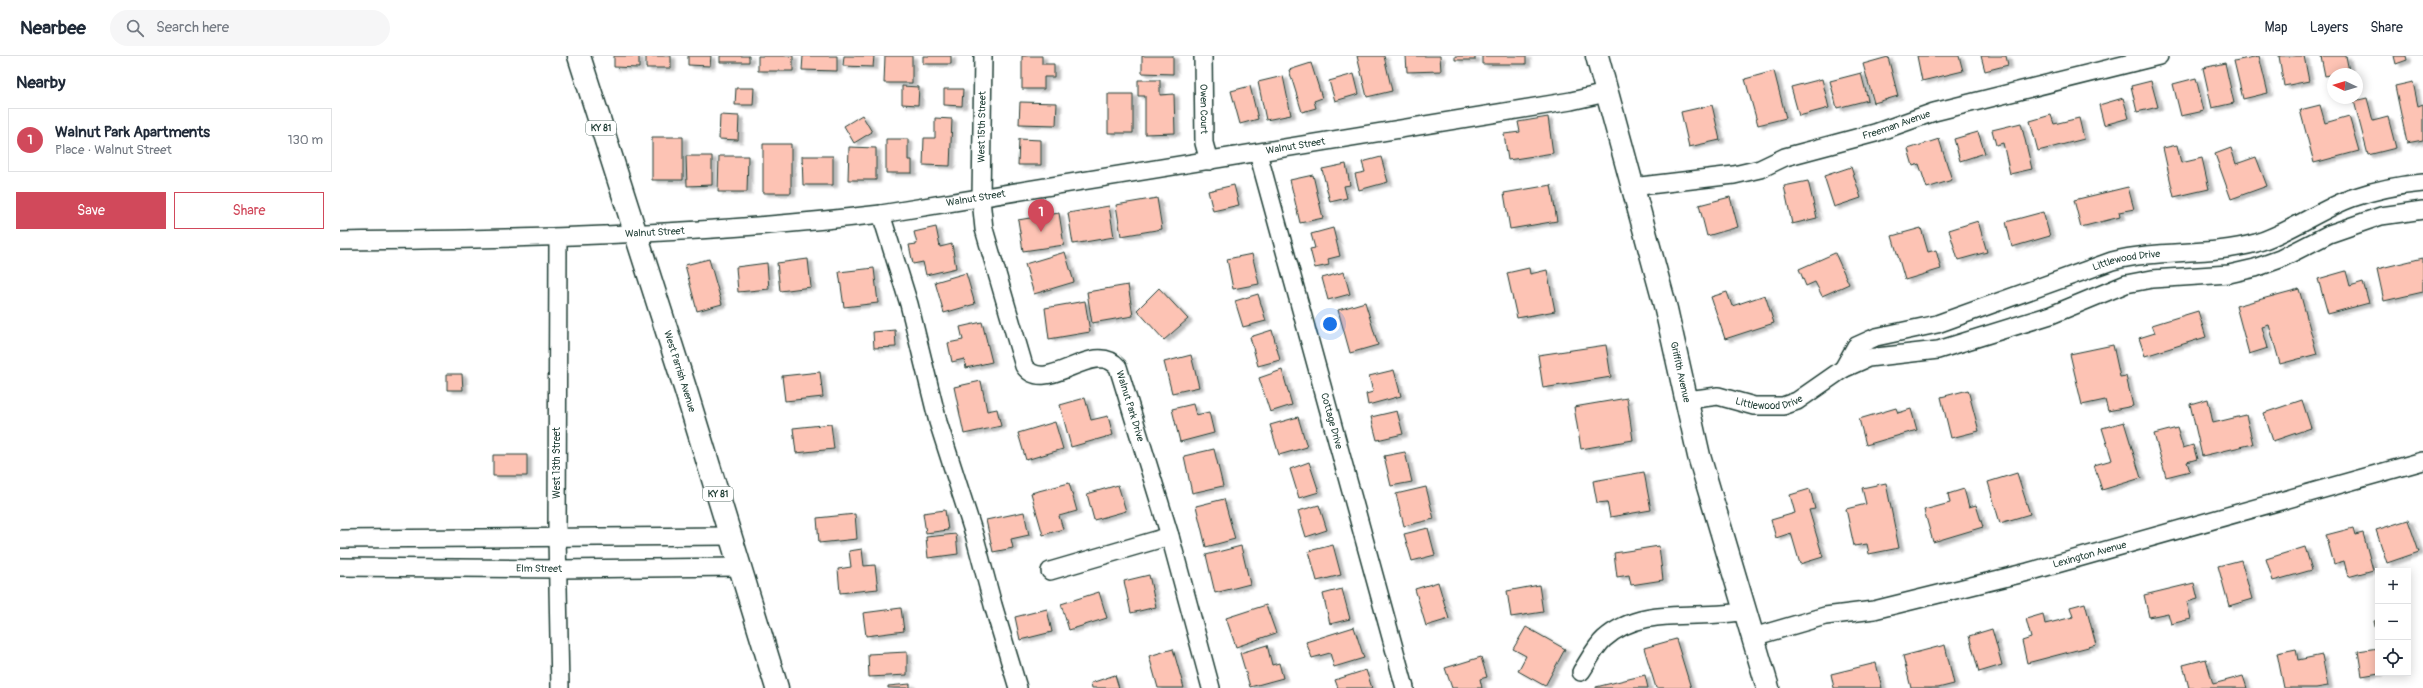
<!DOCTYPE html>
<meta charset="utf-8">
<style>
body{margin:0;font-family:Pangolin,sans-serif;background:#f6f6f7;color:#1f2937}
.controls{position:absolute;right:12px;bottom:12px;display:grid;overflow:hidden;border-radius:0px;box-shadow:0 2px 10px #0003}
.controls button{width:36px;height:36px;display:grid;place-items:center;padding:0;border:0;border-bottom:1px solid #e0e1e3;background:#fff;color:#1f2937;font:20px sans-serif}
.compass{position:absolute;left:1987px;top:12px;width:36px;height:36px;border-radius:50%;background:#fff;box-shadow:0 2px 10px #0003;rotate:274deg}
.you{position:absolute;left:990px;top:268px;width:14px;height:14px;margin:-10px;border:3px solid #fff;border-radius:50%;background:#1a73e8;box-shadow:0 0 0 6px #1a73e833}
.badge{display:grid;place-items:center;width:26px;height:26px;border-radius:50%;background:#d1495b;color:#fff;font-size:13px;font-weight:700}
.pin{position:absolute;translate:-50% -33px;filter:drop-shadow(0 1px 2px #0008)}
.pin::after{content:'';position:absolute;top:21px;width:14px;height:12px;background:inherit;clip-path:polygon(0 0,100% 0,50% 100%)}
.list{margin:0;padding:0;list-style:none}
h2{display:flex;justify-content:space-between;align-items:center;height:52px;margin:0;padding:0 16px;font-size:17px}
h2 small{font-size:13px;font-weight:400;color:#747a83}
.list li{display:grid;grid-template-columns:26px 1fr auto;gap:12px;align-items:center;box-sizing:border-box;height:64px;margin:0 8px 8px;padding:0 8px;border:1px solid #e0e1e3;border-radius:0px}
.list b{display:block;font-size:15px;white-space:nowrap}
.list p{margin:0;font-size:13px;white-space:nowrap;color:#747a83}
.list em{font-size:13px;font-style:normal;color:#747a83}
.actions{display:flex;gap:8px;padding:12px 16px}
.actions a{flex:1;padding:9px 0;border:1px solid #d1495b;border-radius:0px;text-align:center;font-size:14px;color:#d1495b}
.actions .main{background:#d1495b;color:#fff}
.icon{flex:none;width:22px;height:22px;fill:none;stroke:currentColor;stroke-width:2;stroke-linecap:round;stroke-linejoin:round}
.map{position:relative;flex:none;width:2083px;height:632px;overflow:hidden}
header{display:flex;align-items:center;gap:24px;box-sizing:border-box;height:56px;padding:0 20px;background:#fff;border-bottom:1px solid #e0e1e3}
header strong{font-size:19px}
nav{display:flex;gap:22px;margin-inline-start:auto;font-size:14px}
.search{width:280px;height:36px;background:#f6f6f7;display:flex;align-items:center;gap:10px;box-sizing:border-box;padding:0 14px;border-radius:22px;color:#747a83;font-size:15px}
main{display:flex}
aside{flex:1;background:#fff}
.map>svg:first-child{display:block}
.building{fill:#fdc3b4;stroke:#1f3d34;filter:url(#shadow)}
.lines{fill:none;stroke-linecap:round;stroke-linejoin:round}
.street-casing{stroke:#1f3d34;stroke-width:20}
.secondary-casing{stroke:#1f3d34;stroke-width:25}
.primary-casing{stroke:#1f3d34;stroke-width:25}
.street{stroke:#fff;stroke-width:17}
.secondary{stroke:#fff;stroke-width:22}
.primary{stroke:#fff;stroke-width:22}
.labels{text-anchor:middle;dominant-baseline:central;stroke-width:4;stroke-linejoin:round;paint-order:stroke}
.shield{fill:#fff;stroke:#627771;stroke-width:1}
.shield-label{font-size:9px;font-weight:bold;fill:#1f3d34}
.street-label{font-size:10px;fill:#1f3d34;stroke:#fff}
</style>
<header>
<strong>Nearbee</strong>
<div class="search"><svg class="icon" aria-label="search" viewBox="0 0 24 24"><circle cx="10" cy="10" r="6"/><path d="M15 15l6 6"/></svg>Search here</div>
<nav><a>Map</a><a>Layers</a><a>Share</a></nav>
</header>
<main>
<aside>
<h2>Nearby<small></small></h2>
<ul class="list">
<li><span class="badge">1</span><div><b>Walnut Park Apartments</b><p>Place · Walnut Street</p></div><em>130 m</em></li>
</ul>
<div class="actions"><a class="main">Save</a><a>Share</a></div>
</aside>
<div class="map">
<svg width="2083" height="632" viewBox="0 0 2083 632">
<defs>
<filter id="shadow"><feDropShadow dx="4.5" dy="2.5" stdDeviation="1" flood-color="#0004"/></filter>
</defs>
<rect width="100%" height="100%" fill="#fff"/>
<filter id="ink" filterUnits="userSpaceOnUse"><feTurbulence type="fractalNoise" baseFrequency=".025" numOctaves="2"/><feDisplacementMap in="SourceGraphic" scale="8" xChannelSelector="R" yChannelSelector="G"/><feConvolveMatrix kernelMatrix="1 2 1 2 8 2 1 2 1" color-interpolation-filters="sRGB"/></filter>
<g filter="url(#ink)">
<path class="building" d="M274,0H299V12L274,11Z
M306,0H331V12H306Z
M348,0H371L370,10L348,9Z
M380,0H409V6H380Z
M418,0H453V15H418Z
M463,0H497V15L462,14Z
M504,0H534L533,11L503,10Z
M545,0H572V27H544Z
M583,0H611V8H583Z
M682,0H702V8H714V21H704V33H682Z
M802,0H833V18L802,17Z
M1017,0H1044L1052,35L1027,41Z
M1066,0H1100L1101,15L1067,16Z
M1115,0H1135V4H1115Z
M1142,0H1186V8H1142Z
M1577,0H1619L1623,15L1582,25Z
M1641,0H1666L1668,9L1645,15Z
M1919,0L1928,37L1903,43L1894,5Z
M1939,0H1964L1969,25L1944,30Z
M1981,0H2006L2009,15L1985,20Z
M2054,0H2066L2067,4L2056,8Z
M1548,1L1558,40L1534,47L1523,8Z
M971,7L982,42L974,45L976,52L962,56L949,14Z
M1885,7L1894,47L1872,52L1863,12Z
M1434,15L1446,62L1418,69L1405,23Z
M1521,17L1528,44L1497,52L1490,25Z
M1014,18L1019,38L995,45L989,25Z
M943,20L951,59L926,64L918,26Z
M1856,22L1864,55L1841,60L1833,28Z
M1482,23L1489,52L1459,60L1451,31Z
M798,24H820V39L834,38L835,77L805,78V40H798Z
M1811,25L1818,51L1797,56L1791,30Z
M2073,26L2078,50L2083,48V84L2067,87L2055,30Z
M562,30L579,31L578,49L562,48Z
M910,30L918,63L900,68L891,35Z
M396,32H414L413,49H395Z
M604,33H623L622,50L604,49Z
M768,38H793V77H768Z
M1783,42L1789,62L1764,69L1759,49Z
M2027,42L2033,65L2048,61L2056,92L2028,99L2014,45Z
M680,46L717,47L716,69L679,68Z
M1372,49L1380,84L1349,91L1341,56Z
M1980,49L1985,67L2009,60L2019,95L1974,107L1960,54Z
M380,59L399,60L398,84L379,83Z
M522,59L532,76L514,87L504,70Z
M1711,59L1714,68L1739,62L1744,83L1698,95L1690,65Z
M1208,61L1213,97L1168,104L1164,78L1180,76L1178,66Z
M595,62L612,63L610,110L583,109L584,82H595Z
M1681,67L1692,113L1670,118L1663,87L1656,89L1652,74Z
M1638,76L1645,97L1620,105L1614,83Z
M312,81H343V124H312Z
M546,83H568V104H572V117H546Z
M679,83L701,84V109H678Z
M1599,83L1612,124L1587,132L1579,108L1573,110L1568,93Z
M423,88H451V137H423Z
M1837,89L1841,107L1862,102L1869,133L1834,141L1823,92Z
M509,91L536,92V124H508Z
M1891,92L1896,108L1916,101L1927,130L1891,143L1875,98Z
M346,100H372V129L347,130Z
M379,100H408L407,136H378Z
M462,100H493V129H463Z
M1041,101L1048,126L1019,134L1015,118L1025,116L1022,106Z
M1006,108L1010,129L1004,130L1007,142L990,146L982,113Z
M1511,111L1521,142L1494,151L1484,120Z
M973,119L983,162L960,167L950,124Z
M1468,125L1477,162L1452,168L1444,130Z
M894,129L899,149L873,155L868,135Z
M1211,129L1217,165L1170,173L1164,137Z
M1788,131L1794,153L1779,156L1780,161L1741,171L1734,144Z
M1390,141L1398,171L1367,180L1359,149Z
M817,142L822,173L781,180L776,149Z
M769,150L774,181L733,188L728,157Z
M1703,156L1710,180L1672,191L1666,166Z
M719,157L724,189L683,195L678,164Z
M1638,165L1647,196L1618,204L1609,174Z
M596,171L600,191L612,188L616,212L586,219L583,206L573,208L569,189L577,188L574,176Z
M993,172L1000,200L988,203L989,209L975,212L970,193L975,192L971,178Z
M1581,172L1588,196L1596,194L1601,213L1565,224L1552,180Z
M725,196L734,226L694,238L685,208Z
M1495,197L1509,228L1482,240L1475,226L1466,230L1459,213Z
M912,198L919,228L893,233L887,203Z
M2083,202V236L2044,245L2037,213Z
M369,203L382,248L357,255L345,209Z
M468,203L471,231L440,235L437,207Z
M427,207L429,233L398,236L396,211Z
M534,212L538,247L504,251L499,216Z
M1189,212L1190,218L1207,214L1215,255L1177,262L1167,217Z
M2006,215L2010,230L2023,226L2029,247L1988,258L1978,223Z
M1004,216L1010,238L988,244L982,222Z
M626,217L635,248L604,257L595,226Z
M788,229L793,260L752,267L747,236Z
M819,232L848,263L824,284L797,254Z
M1959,233L1977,298L1940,308L1929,269L1922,271L1928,292L1909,298L1896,250Z
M1387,236L1392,250L1425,239L1434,267L1385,283L1371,241Z
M918,238L926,265L903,271L895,245Z
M745,245L750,276L709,283L705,252Z
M1025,246L1038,289L1010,297L998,254Z
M1858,255L1866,281L1805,300L1799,282L1815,277L1812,269Z
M642,266L652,306L626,312L624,303L612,306L608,287L623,284L620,271Z
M555,274L556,291L534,292L533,276Z
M932,274L940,304L918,310L910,281Z
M1266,289L1271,321L1203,332L1198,299Z
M1773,289L1780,321L1786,320L1793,350L1768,355L1765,344L1742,349L1730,298Z
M851,299L859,331L832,337L824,306Z
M942,314L952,349L930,356L919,322Z
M1054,314L1061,340L1028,349L1026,338L1033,336L1029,320Z
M480,316L483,341L445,345L442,320Z
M107,318H122L123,334H107Z
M641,325L647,355L657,353L661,370L624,378L614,331Z
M1628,334L1639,375L1611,382L1601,341Z
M745,342L751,364L768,360L773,379L731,391L720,349Z
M1287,342L1293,384L1241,393L1234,351Z
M1868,343L1873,367L1906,359L1913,388L1862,400L1850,348Z
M1962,344L1971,372L1933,385L1924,357Z
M853,348L856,359L869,356L874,377L840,386L832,353Z
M1556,352L1558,357L1571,353L1577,374L1526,389L1519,363Z
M1057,355L1063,378L1037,384L1031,361Z
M958,361L967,391L939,399L930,369Z
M715,366L723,393L686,404L678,377Z
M1784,366L1801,422L1762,434L1754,409L1772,404L1762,372Z
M491,368L494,393L456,397L453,372Z
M1837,372L1843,392L1853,389L1857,403L1847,406L1850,415L1826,421L1814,378Z
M874,393L883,430L852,437L844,400Z
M1065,396L1072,426L1051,430L1044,400Z
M153,399H187V420H153Z
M969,406L979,436L959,442L950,413Z
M1304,416L1311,454L1270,461L1267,446L1257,447L1253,425Z
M1677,417L1690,458L1660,467L1648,426Z
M729,427L737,455L719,460L723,473L703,479L691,437Z
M1546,427L1559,492L1529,498L1527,488L1514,490L1506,453L1526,448L1522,432Z
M778,429L786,455L754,464L747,438Z
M1086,431L1094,463L1064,470L1056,438Z
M1470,433L1475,453L1469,454L1483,501L1460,508L1451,477L1436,482L1431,464L1455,457L1450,439Z
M1624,433L1629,451L1636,449L1643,471L1593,486L1584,454L1610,447L1608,438Z
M884,443L895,483L866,491L856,450Z
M979,449L987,474L966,481L958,455Z
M605,454L608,474L586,477L583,457Z
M684,456L689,479L671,483L673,492L653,496L646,464Z
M515,458L517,483L479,487L477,462Z
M2068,464L2079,496L2047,507L2036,474Z
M1088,472L1095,499L1072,505L1064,478Z
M2013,472L2015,479L2023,477L2033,514L2008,521L2004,505L1994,508L1986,479Z
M616,478L618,498L588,502L586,481Z
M993,489L1001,519L977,525L969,495Z
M901,490L910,528L875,537L866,499Z
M1319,490L1323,524L1291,529L1289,519L1277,521L1274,497Z
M1965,491L1972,514L1933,525L1926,503Z
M522,493L524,510L535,509L538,533L500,537L498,513L511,511L509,495Z
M1901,504L1912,543L1889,550L1878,510Z
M809,519L816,551L791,557L784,525Z
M1098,526L1109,563L1086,570L1075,533Z
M1854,527L1858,543L1847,546L1851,563L1831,568L1828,557L1809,561L1804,539Z
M1199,529L1203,556L1171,561L1167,535Z
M1002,533L1010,563L990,568L983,538Z
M759,536L767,562L729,574L721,548Z
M1745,547L1756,589L1687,607L1682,585L1691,582L1686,563L1703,558L1705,568L1733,561L1730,551Z
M926,549L936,577L896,591L886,562Z
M561,552L564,575L526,580L523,557Z
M707,553L712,576L680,584L675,561Z
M2038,564V585L2034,565Z
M1014,571L1024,602L994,611L990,597L972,602L966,586Z
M1186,571L1225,593L1205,630L1178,615L1186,600L1173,593Z
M1652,573L1662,609L1639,616L1629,580Z
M1336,583L1351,632H1316L1304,592Z
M927,589L932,609L939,607L943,622L910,631L900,597Z
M1605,589L1614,628L1598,632H1571L1563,600Z
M2038,592L2039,617L2022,620L2018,595Z
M833,593L844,632H818L809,600Z
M1956,593L1958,604L1982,599L1988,630L1976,632H1944L1937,597Z
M567,596V619L529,621L528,598Z
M1141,601L1147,621L1140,623L1142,632H1112L1105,612Z
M1866,603L1873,628L1903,620L1907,632H1849L1843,609Z
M1536,607L1542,632H1494L1491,618Z
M1026,614L1032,632H998L995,624Z
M775,619L779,632H752L751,627Z
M1305,619L1308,632H1256V631Z
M570,628V632H548V630Z"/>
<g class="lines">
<g class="street-casing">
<g id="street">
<path id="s1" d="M643,0L641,143L644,173L684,310C706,341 753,282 778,311L830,480L871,632"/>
<path id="s2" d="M863,0L864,87L869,105"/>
<path id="s3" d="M918,97L1065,632"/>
<path id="s4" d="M1292,131L1394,119L1420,113L1445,101L1535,77L1594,56L1819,0"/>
<path d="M541,158L569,248L598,366L634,478L653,549L678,632"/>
<path d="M218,182L217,480L220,632"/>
<path id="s5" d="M0,185C181,183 361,179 541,158L1231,45L1266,37"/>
<path id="s6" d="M1503,313L1516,290L1536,281L1597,268L1772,205C1819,193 1869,200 1916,187C1949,177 1979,154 2012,142C2035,134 2059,129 2083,127"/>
<path id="s7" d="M1347,344L1378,340L1414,350H1443L1457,345L1503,313L1528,302L1598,294L1711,259L1786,228L1812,223L1889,218L1915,212L1940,203L1989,178L2041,160L2083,154"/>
<path d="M0,483L391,480"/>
<path id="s8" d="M0,511L219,513L399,511"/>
<path d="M710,515L830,480"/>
<path id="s9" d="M1413,581L1485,560L1534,554L1688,516L2083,405"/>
<path d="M1241,616C1248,606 1255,591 1264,583C1303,548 1359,565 1406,555"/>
</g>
</g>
<g class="secondary-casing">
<g id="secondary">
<path id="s10" d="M1257,0L1326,253L1359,400L1428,632"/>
</g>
</g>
<g class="primary-casing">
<g id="primary">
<path id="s11" d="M239,0L346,335L437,632"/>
</g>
</g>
<use href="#street" class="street"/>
<use href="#secondary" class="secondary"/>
<use href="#primary" class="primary"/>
</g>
</g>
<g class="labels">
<g class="shield">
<rect x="246" y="65" width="30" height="14" rx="3"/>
<rect x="363" y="431" width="30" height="14" rx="3"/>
</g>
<g class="shield-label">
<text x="261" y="72">KY 81</text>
<text x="378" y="438">KY 81</text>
</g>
<g class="street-label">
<text stroke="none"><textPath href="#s2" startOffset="53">Owen Court</textPath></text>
<text stroke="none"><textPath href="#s4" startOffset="273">Freeman Avenue</textPath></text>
<text transform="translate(642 71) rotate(-89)">West 15th Street</text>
<text stroke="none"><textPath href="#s5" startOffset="962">Walnut Street</textPath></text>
<text stroke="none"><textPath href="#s5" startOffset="638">Walnut Street</textPath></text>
<text stroke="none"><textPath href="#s5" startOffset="315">Walnut Street</textPath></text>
<text stroke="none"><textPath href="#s6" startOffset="311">Littlewood Drive</textPath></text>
<text stroke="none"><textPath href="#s11" startOffset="331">West Parrish Avenue</textPath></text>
<text stroke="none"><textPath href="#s10" startOffset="327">Griffith Avenue</textPath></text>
<text stroke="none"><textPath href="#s7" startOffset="84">Littlewood Drive</textPath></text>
<text stroke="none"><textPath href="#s1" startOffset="459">Walnut Park Drive</textPath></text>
<text stroke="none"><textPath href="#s3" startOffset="278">Cottage Drive</textPath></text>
<text transform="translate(217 407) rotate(-90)">West 13th Street</text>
<text stroke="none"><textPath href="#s9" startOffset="347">Lexington Avenue</textPath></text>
<text stroke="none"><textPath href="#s8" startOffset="199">Elm Street</textPath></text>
</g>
</g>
</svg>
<div class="controls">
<button>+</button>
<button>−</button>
<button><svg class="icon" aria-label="locate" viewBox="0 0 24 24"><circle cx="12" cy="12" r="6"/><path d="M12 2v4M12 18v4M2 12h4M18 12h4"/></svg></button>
</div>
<svg class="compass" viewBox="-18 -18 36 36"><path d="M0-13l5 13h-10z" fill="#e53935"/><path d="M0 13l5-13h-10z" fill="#747a83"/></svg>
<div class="you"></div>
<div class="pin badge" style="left:701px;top:176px">1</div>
</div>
</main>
